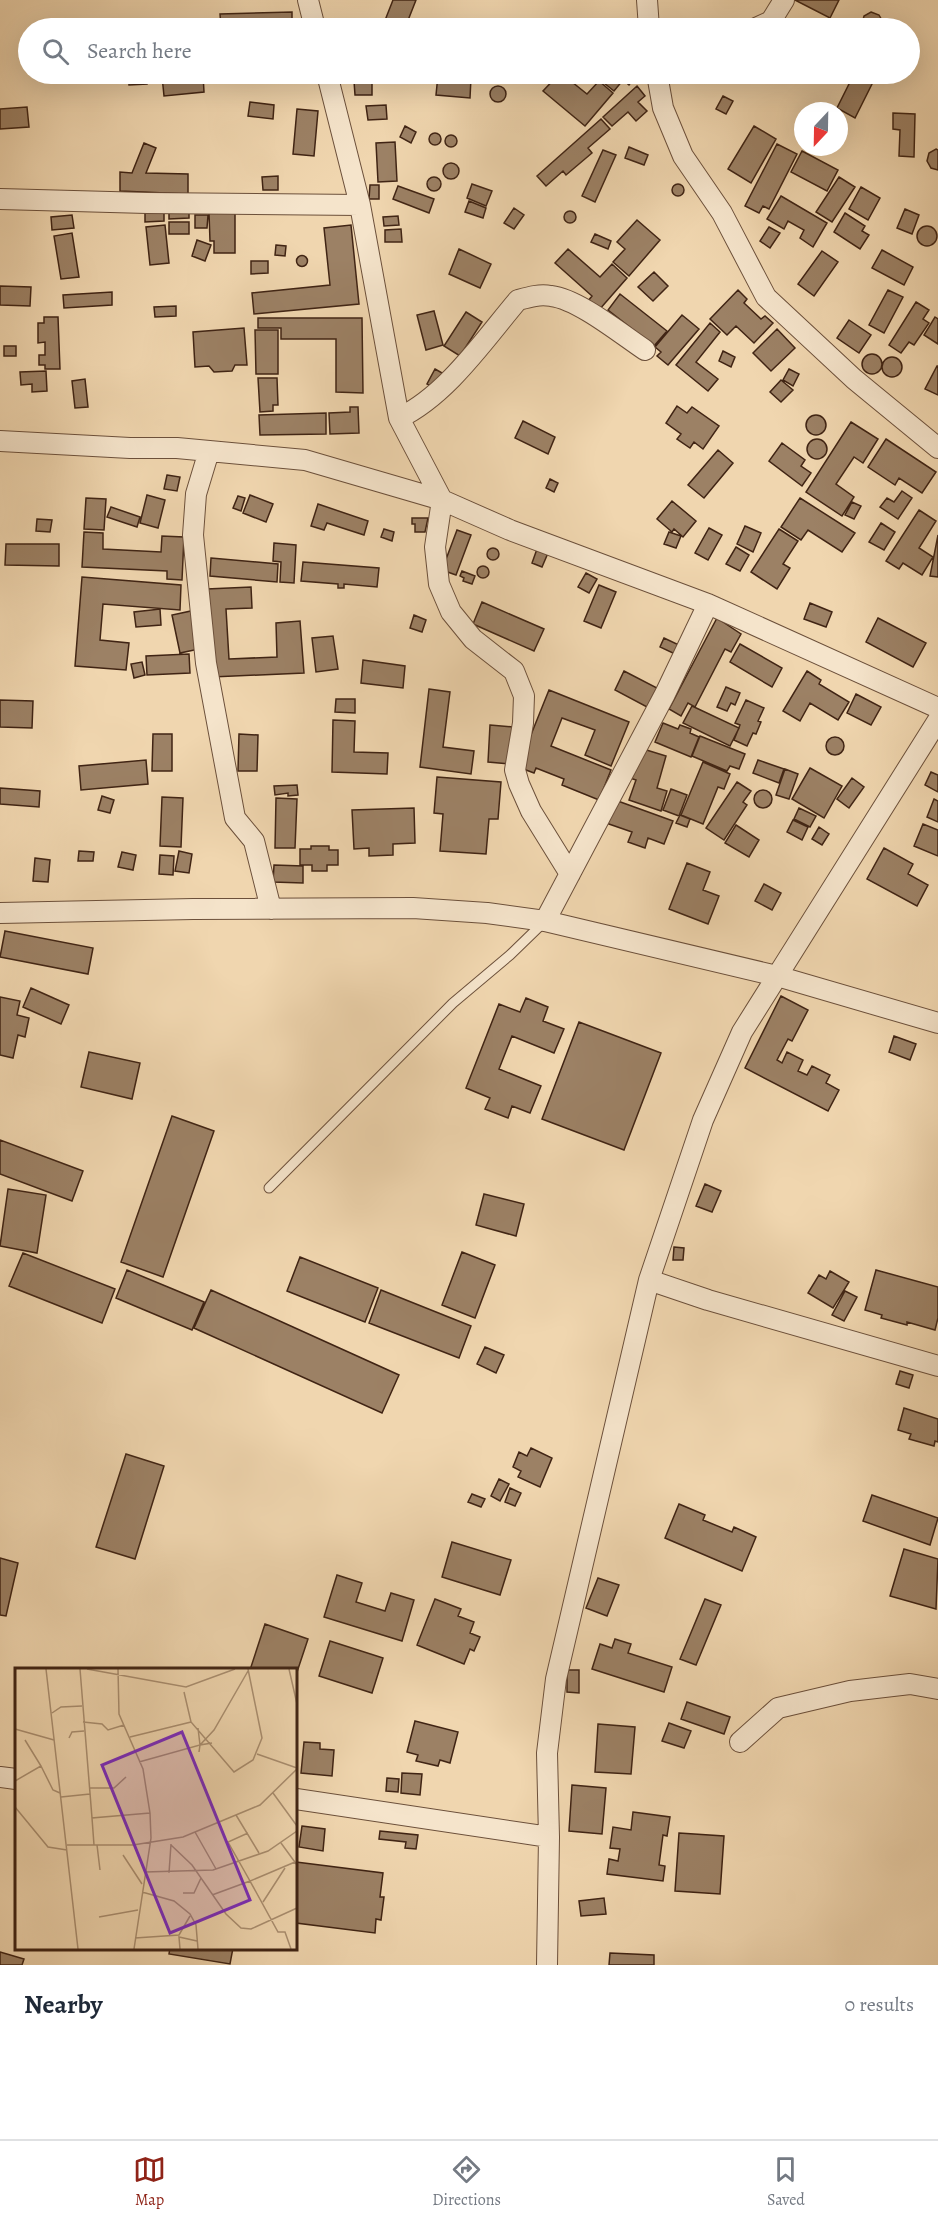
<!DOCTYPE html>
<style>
body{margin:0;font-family:Alegreya,serif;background:#f2f2f3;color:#1f2937}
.compass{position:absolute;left:794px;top:102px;width:54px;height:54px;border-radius:50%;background:#fff;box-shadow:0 6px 24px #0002;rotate:202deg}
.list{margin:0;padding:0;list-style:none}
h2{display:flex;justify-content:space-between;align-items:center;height:78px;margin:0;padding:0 24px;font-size:26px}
h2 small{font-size:20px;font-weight:400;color:#747a83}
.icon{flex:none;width:33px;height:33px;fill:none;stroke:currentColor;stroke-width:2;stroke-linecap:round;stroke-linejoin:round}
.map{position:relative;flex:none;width:938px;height:1965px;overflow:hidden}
.search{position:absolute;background:#fff;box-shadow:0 6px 24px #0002;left:18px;right:18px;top:18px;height:66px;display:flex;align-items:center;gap:15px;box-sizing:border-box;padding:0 21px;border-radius:33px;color:#747a83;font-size:22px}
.sheet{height:174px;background:#fff}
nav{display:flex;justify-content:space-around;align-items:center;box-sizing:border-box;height:84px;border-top:2px solid #e0e1e3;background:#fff;font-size:16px;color:#747a83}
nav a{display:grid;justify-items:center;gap:3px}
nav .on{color:#8f2418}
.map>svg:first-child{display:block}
.building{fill:#9c8165;stroke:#402414;stroke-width:1.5}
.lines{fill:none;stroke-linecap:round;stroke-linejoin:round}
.service-casing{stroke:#6c503b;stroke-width:11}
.minor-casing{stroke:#6c503b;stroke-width:22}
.service{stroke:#f5e4cb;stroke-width:9}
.minor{stroke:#f5e4cb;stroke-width:20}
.inset-road{fill:none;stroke:#aa8f71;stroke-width:1.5}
.view{fill:#7b2cbf;fill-opacity:0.15;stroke:#7b2cbf;stroke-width:3}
.inset-edge{fill:none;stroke:#402414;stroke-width:3}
</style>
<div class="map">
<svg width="938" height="1965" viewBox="0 0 938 1965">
<rect width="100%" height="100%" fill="#f0d6af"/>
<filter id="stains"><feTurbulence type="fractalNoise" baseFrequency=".00333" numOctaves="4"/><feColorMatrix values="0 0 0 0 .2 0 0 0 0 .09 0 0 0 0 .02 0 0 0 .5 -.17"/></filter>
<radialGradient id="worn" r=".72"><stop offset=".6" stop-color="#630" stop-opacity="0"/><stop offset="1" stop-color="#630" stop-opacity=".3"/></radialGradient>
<path class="building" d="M393,0H416L405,28H382Z
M795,0H839L830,18Z
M292,12V19L285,20V28H221L220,14Z
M871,12L879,15L883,22L881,28H864L862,24L864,16Z
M621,19L636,25L635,28H618Z
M788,19L803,25L802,28H784Z
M128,74H146L147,84L129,85Z
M203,74L204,92L164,96L162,76Z
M354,74H372L373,80L354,81Z
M511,74H531L532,78L512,81Z
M559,74H562L587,94L599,81L613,93L585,126L543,91Z
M603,74H637L629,85L623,80L614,91L599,79Z
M854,74H877L855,118L837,108Z
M438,75L471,78L470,98L436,95Z
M354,81H372V95H355Z
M637,86L645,96L638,102L647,111L636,121L628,112L612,126L603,117Z
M490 94a8 8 0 1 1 16 0a8 8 0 1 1-16 0Z
M723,96L733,101L726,114L716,109Z
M250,102L274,105L273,119L248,116Z
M386,105L387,119L368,120L366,106Z
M27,107L29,127L0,129V109Z
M297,109L318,111L314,156L293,154Z
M893,113L915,114L914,157L899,156L900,130L893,129Z
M601,119L610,129L588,148L592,153L566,175L563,171L546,186L537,176Z
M405,126L416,132L411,143L400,137Z
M754,126L776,139L751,183L728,169Z
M429 139a6 6 0 1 1 12 0a6 6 0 1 1-12 0Z
M445 141a6 6 0 1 1 12 0a6 6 0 1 1-12 0Z
M395,142L397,181L378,182L376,143Z
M144,143L156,148L146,173L188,174V194L120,191V172L132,173Z
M777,144L797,154L769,209L763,206L759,213L745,206Z
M629,147L648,155L644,165L625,158Z
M936,149L938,150V170L931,168L927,161L929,153Z
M603,150L616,155L595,202L582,196Z
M802,151L838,170L827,191L791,172Z
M443 171a8 8 0 1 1 16 0a8 8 0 1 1-16 0Z
M278,176V190H263L262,177Z
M427 184a7 7 0 1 1 14 0a7 7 0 1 1-14 0Z
M839,177L855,187L832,222L816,212Z
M672 190a6 6 0 1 1 12 0a6 6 0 1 1-12 0Z
M472,184L492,191L486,206L467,198Z
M370,185H379V199H369Z
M398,186L434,199L429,213L393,199Z
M861,187L880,198L868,220L849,209Z
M781,196L827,223L813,247L800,238L804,230L788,221L784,229L767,219Z
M469,201L486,208L483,218L465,212Z
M514,208L524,215L514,229L504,223Z
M905,209L919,215L912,234L897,228Z
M564 217a6 6 0 1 1 12 0a6 6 0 1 1-12 0Z
M145,213H164V221L145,222Z
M169,213H189V218L169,219Z
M209,213H235V253H214V241H210Z
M845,213L865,226L862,231L869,235L860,249L834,232Z
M72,215L74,228L52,230L51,217Z
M195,215H208L207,228H195Z
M398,216L399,225L384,226L383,217Z
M637,220L660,240L629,276L613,262L625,249L617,242Z
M169,222H189V234H169Z
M165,225L169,263L150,265L146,227Z
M351,225L359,304L254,314L252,293L330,285L324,228Z
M917 236a10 10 0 1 1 20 0a10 10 0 1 1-20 0Z
M769,227L780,233L770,248L760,241Z
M401,229L402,242H385V230Z
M72,233L79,277L61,279L54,236Z
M595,234L611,241L608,249L591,242Z
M197,240L211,245L205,261L192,256Z
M276,245L286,246L285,256L275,255Z
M459,249L491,264L480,288L449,274Z
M568,249L600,277L612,264L627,278L599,310L588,301L592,296L555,263Z
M882,250L913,267L904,285L872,268Z
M822,251L838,262L814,296L798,284Z
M296.5 261a5.5 5.5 0 1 1 11 0a5.5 5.5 0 1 1-11 0Z
M251,261H268V273L251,274Z
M654,272L668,286L653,301L638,287Z
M0,286L31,287L30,306L0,305Z
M738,290L747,299L744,303L761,319L765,316L773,323L754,343L736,326L727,335L710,319Z
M888,290L903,297L884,333L869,325Z
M112,292V305L64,308L63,295Z
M620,294L667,331L654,346L608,310Z
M916,302L929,310L923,319L929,323L914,345L909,342L901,353L889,345Z
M176,306V316L155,317L154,307Z
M434,311L443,345L426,350L417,315Z
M466,312L482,322L460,356L444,346Z
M682,315L699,329L668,365L657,356L661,352L655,347Z
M44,317H58L60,369H45V365H39V355H45V342L38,343V323H44Z
M935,317L938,319V344L924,335Z
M258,318H362L363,393L336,392V339H281V328H258Z
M849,320L871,335L859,353L837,338Z
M710,323L720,332L696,362L718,379L708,391L676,365Z
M244,328L247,365H235L232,371L214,372L209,366L195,367L193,332Z
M777,329L795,348L771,371L753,353Z
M255,330H278V374H256Z
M4,346H16V356H4Z
M723,351L735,357L731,367L719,361Z
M862 364a10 10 0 1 1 20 0a10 10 0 1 1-20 0Z
M882 367a10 10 0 1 1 20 0a10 10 0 1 1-20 0Z
M937,366H938V395L925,389Z
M435,369L444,374L437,389L427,384Z
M789,369L799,374L793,386L783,380Z
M46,371L47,391L32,392V384L21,385L20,372Z
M258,378H277L278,405H273V411L260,412Z
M85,379L88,407L75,408L72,381Z
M781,380L793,390L781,402L770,392Z
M677,406L687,413L692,407L719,426L703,449L694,442L690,448L677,439L681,434L666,423Z
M350,407H358L359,433L330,434L329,413L350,412Z
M326,413V434L260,435L259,415Z
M806 425a10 10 0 1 1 20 0a10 10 0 1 1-20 0Z
M523,421L555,437L548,454L515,438Z
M851,422L878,439L863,463L854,457L836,484L854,497L842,516L806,492Z
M807 449a10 10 0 1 1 20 0a10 10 0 1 1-20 0Z
M886,439L936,472L922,493L899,478L895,485L868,467Z
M782,443L805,460L801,466L811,473L802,486L769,461Z
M718,450L733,463L704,498L688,485Z
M167,475L180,477L177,491L164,489Z
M550,479L558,483L554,492L546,488Z
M902,491L912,498L898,519L880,507L887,498L894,502Z
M147,495L165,500L158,528L140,523Z
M250,495L273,504L266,522L243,513Z
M238,496L245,498L241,511L233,508Z
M86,498L106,499L104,530L84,529Z
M800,498L855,533L842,552L808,530L801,540L781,527Z
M672,501L696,521L683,537L674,529L672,532L657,519Z
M852,502L861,506L854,519L845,515Z
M318,504L368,521L364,535L327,523L324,530L311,526Z
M111,507L140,517L137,527L107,517Z
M919,510L936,521L919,548L933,557L922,575L903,563L899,569L886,561Z
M412,518H428L425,532H415V524H412Z
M37,519L52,520L50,532L36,531Z
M881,523L895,532L884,550L869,542Z
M745,526L761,533L753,552L737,544Z
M709,528L722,535L708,560L695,553Z
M384,529L394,532L392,541L381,537Z
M779,529L798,541L783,564L790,568L777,589L751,572Z
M457,530L471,535L456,575L442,570Z
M84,532L103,533V549L161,552L162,536L184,537L182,580L167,579V571L82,567Z
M669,532L681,536L676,548L664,544Z
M938,535V577L930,576Z
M274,543L296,545L294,583L280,582L281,562L273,561Z
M6,544H59V566L5,565Z
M736,547L749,555L740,571L726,564Z
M487 554a6 6 0 1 1 12 0a6 6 0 1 1-12 0Z
M537,549L548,553L542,567L532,563Z
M211,558L278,564L277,582L210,576Z
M303,562L379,568L377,587L344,584V588H338V584L301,581Z
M477 572a6 6 0 1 1 12 0a6 6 0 1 1-12 0Z
M462,571L475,576L472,584L463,581L464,578L460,576Z
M586,573L597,579L589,593L578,587Z
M82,577L181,585L180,610L103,604L100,640L129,643L126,670L75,666Z
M599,585L616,592L601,628L584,621Z
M251,587L252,608L226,609L229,659L277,657L276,623L300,621L304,673L212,677L207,589Z
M482,602L544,629L534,651L473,624Z
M810,603L832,612L826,627L804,619Z
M160,609L161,625L136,627L134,612Z
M191,611L199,649L180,653L172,615Z
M414,615L426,620L422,632L410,628Z
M717,618L741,634L731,652L725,649L695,707L688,703L681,716L669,709Z
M878,618L926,643L913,667L866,642Z
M333,636L338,669L316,672L312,638Z
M664,638L679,645L675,654L660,647Z
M740,644L782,668L772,687L730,662Z
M189,654L190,673L147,675L146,656Z
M363,660L405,666L403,688L361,683Z
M142,662L145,675L134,678L131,664Z
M624,671L657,688L647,707L615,690Z
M807,671L821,680L819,684L849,702L838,720L810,703L800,721L783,711Z
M726,687L740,693L735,705L731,703L727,711L717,707Z
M429,689L450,692L443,747L474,751L471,774L420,767Z
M549,690L629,722L611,766L585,755L595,730L562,718L551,746L611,770L599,800L562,785L564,779L536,768L534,773L518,767Z
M856,694L881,707L871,725L847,713Z
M336,699H355V713L335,712Z
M0,700L33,701L32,728L0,727Z
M746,700L764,708L758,721L761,722L756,734L753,733L747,746L734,740L740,725L735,723Z
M692,706L739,728L730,746L683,723Z
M333,720L355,721L354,752L388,753L387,774L332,772Z
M663,723L678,729L680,725L691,729L690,733L699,737L691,757L655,742Z
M490,725L513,727L510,764L488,762Z
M153,734H172V771H152Z
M239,734L258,735L257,771H238Z
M700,736L745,754L739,769L730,766L727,771L692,756Z
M826 746a9 9 0 1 1 18 0a9 9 0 1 1-18 0Z
M640,748L666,756L657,788L667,791L661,811L629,800L636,780L630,778Z
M146,760L148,784L81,790L79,766Z
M758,760L784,769L779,783L753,773Z
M703,762L730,774L724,789L718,787L703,824L681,815Z
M810,768L842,786L824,818L792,799Z
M785,769L798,774L789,799L776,795Z
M931,772L938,775V792L925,785Z
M437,777L501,782L498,819H489L486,854L440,851L443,814L434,813Z
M852,778L864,787L849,808L837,799Z
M737,782L751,791L743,802L747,805L724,840L706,828Z
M297,785L298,795L288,796V793L275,795L274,786Z
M0,788L40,791L39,807L0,804Z
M671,789L687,795L679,816L663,810Z
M754 799a9 9 0 1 1 18 0a9 9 0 1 1-18 0Z
M102,796L114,800L110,813L98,810Z
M162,797L183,798L181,847L160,846Z
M276,798L297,799L295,848H275Z
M934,799L938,801V822L927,817Z
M615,800L673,821L664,844L648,838L645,848L628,842L632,832L606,823Z
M414,808L415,843L393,844V855L369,856V848L354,849L352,810Z
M799,808L816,816L810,827L794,819Z
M680,815L690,819L687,827L676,823Z
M793,820L808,827L802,840L787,832Z
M923,824L938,830V856L914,846Z
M736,825L759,840L749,857L725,843Z
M819,827L829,834L822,845L812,839Z
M311,846H329V850H338V865H327V871H312V865H300V849H311Z
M884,848L913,864L908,874L928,885L917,906L867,879Z
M79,851L94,852L93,861H78Z
M179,851L192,854L189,873L175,871Z
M122,852L136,855L133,870L118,867Z
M160,855L174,856L173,875L159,874Z
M35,858L50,860L48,882L33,881Z
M687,863L710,872L703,890L719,896L708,924L669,909Z
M274,865L303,866V883L273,882Z
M764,884L781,893L772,910L755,901Z
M5,931L93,948L88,974L0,957Z
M31,988L69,1005L61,1024L23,1007Z
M781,996L808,1010L792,1041L788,1039L777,1060L782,1063L787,1052L803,1060L798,1071L807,1075L812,1066L830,1075L826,1083L839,1090L828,1111L745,1068Z
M0,997L20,1001L17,1015L29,1018L25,1037L18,1035L13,1058L0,1055Z
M526,998L548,1007L543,1021L564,1029L554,1053L512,1036L499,1069L541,1086L530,1113L512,1106L508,1118L485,1109L490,1098L466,1088L499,1004L520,1012Z
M579,1022L661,1053L624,1150L542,1119Z
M894,1036L916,1044L910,1060L889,1052Z
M89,1052L140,1063L132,1099L81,1087Z
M172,1116L214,1131L163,1277L121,1262Z
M0,1140L83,1171L72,1201L0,1174Z
M705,1184L721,1191L712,1212L696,1206Z
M8,1189L46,1195L37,1253L0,1246Z
M484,1194L524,1204L516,1236L476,1225Z
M674,1247L684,1248L683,1260H673Z
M462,1252L495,1265L475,1318L442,1305Z
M23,1253L115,1289L102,1323L9,1286Z
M300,1257L378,1288L365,1322L287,1291Z
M127,1270L204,1302L192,1330L116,1298Z
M876,1270L938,1287V1318L935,1330L907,1322V1325L881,1318L882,1315L865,1310Z
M830,1271L849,1282L833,1308L808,1293L819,1275L826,1279Z
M211,1290L399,1375L382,1413L194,1328Z
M381,1290L471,1326L459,1358L369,1323Z
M845,1291L857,1297L844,1321L832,1315Z
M485,1347L504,1355L496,1373L477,1364Z
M900,1371L913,1375L909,1388L896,1384Z
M904,1408L938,1419V1442L935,1441L934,1446L909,1439L911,1434L898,1430Z
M531,1448L552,1458L540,1487L518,1477L521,1471L513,1467L519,1452L527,1456Z
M126,1454L164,1466L135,1559L96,1547Z
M499,1479L509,1484L500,1501L491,1496Z
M510,1488L521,1493L515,1506L505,1502Z
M472,1494L485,1499L481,1507L468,1502Z
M872,1495L938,1518L930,1545L863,1521Z
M679,1504L705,1515L703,1520L732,1532L734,1527L756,1537L742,1571L665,1538Z
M452,1542L511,1560L500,1595L442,1577Z
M904,1549L938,1559L936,1609L890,1596Z
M0,1558L18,1563L6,1616L0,1615Z
M337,1575L362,1583L356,1602L385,1611L391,1593L414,1600L402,1641L324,1617Z
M598,1578L619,1585L607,1616L586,1608Z
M435,1599L461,1609L458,1616L474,1622L470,1633L480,1637L474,1651L470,1649L464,1664L417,1645Z
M705,1599L721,1605L696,1665L680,1659Z
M265,1624L308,1639L296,1675V1670H250Z
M615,1639L631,1644L628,1653L672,1667L664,1692L592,1669L600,1644L612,1648Z
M330,1641L383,1658L372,1693L319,1676Z
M567,1670H579V1693L567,1692Z
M687,1702L730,1717L724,1734L681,1719Z
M415,1721L458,1732L450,1763L440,1760L438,1766L416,1761L418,1755L407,1752Z
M669,1723L691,1731L684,1748L662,1741Z
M598,1724L635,1727L631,1774L595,1772Z
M304,1742L320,1743V1749L334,1750L332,1776L301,1773Z
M402,1773L422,1774L420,1795L401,1793Z
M387,1778L399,1779L398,1792L386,1791Z
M572,1785L606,1788L602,1834L569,1831Z
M633,1812L670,1817L667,1836L663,1835L659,1865L665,1866L663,1881L607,1874L609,1859L618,1861L620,1849L610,1848L613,1827L631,1830Z
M302,1826L325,1829L323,1851L299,1847Z
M380,1831L418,1835L416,1849L405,1848L406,1842L379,1839Z
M679,1833L724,1836L720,1894L675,1891Z
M296,1862L383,1873L380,1897H384L381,1920L376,1919L375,1933L296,1923Z
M604,1898L606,1914L581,1916L579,1901Z
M170,1948H233L230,1964L169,1954Z
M0,1952L24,1959L22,1965H0Z
M610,1953L654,1955V1965H609Z"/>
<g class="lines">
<g class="service-casing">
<path id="service" d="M269,1188L453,1003L510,955L543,923"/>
</g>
<g class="minor-casing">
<path id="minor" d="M308,0L315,28
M647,0L649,28
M756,28L771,21L784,0
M327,74L360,205L399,418L442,500L435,547L439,584L451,612L473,639L514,671L524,696L523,723L515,770L519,784L531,811L570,874
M657,74L663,108L683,156L722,213L766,297L854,379L938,448
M0,199L147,203L360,205
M399,418C447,395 484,340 518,300C529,297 539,294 551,296C578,299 621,334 645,350
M0,441L130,448H177L305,460L442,500L510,530L708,604L938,708
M209,451L196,494L193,535L206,663L235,818L254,841L271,909
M0,913L193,909L413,908L487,913L545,921L777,976L938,1023
M545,921L665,694L708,604
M649,1280L708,1300L938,1366
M740,1742L778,1708L850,1691L910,1684L938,1689
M0,1777L16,1779
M296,1799L549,1837
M547,1965L549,1837L547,1753L556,1679L649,1280L703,1120L742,1032L938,720"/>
</g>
<use href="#service" class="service"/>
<use href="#minor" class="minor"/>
</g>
<g transform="translate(15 1668)">
<rect width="282" height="282" fill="#f0d6af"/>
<path class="inset-road" d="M31,1L63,281M65,1L77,150M72,1L171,19L220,1M103,1L104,46L128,101L135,145L136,170L119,281M274,1L282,36M169,24L176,54L219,104L238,92L247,70L233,1M37,45L46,39L67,38M68,54L87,56L93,62L109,57M0,61L39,72M115,69L176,54M54,70L57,64L69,63M185,77L199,62L233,3M184,84L185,77L197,75M242,86L282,100M124,94L185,77L183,60M26,98L38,122L45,125M0,113L26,98L10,72M74,120H99L111,109M258,125L282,158M46,129L75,126M0,139L33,179L52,182M221,147L244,185M180,164L201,201M266,175L282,197M52,177H118L168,169L245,137L282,101M79,177L77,150L135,145M82,177L85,202M156,177L177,197L211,246L226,260L236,261L282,240M108,187L127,216M130,204L198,202L253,183L282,163M154,205L156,176M127,224L159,233L175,246L181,257L183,281M168,225H179L186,210M197,227L235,213L213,174L233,165M248,234L270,200M84,249L123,242M120,270L164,267L175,248M165,281L164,269L182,273M276,281L270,264H263L235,213L280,194"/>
<path class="view" d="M167,64L235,232L155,265L87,97Z"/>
<rect width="282" height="282" class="inset-edge"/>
</g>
<rect width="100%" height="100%" filter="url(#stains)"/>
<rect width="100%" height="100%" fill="url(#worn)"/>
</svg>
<svg class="compass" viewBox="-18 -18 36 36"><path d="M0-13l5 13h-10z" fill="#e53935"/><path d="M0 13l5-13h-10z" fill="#747a83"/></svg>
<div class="search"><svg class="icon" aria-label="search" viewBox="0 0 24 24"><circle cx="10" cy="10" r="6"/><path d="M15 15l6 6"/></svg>Search here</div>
</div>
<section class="sheet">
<h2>Nearby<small>0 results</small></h2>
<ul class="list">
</ul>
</section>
<nav>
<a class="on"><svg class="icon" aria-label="map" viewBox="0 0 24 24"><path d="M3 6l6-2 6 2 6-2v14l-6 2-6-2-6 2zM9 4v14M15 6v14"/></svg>Map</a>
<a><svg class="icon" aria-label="directions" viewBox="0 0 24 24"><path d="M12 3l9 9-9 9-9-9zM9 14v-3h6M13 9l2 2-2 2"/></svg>Directions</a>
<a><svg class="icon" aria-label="saved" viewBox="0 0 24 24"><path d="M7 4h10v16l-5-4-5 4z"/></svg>Saved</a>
</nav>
